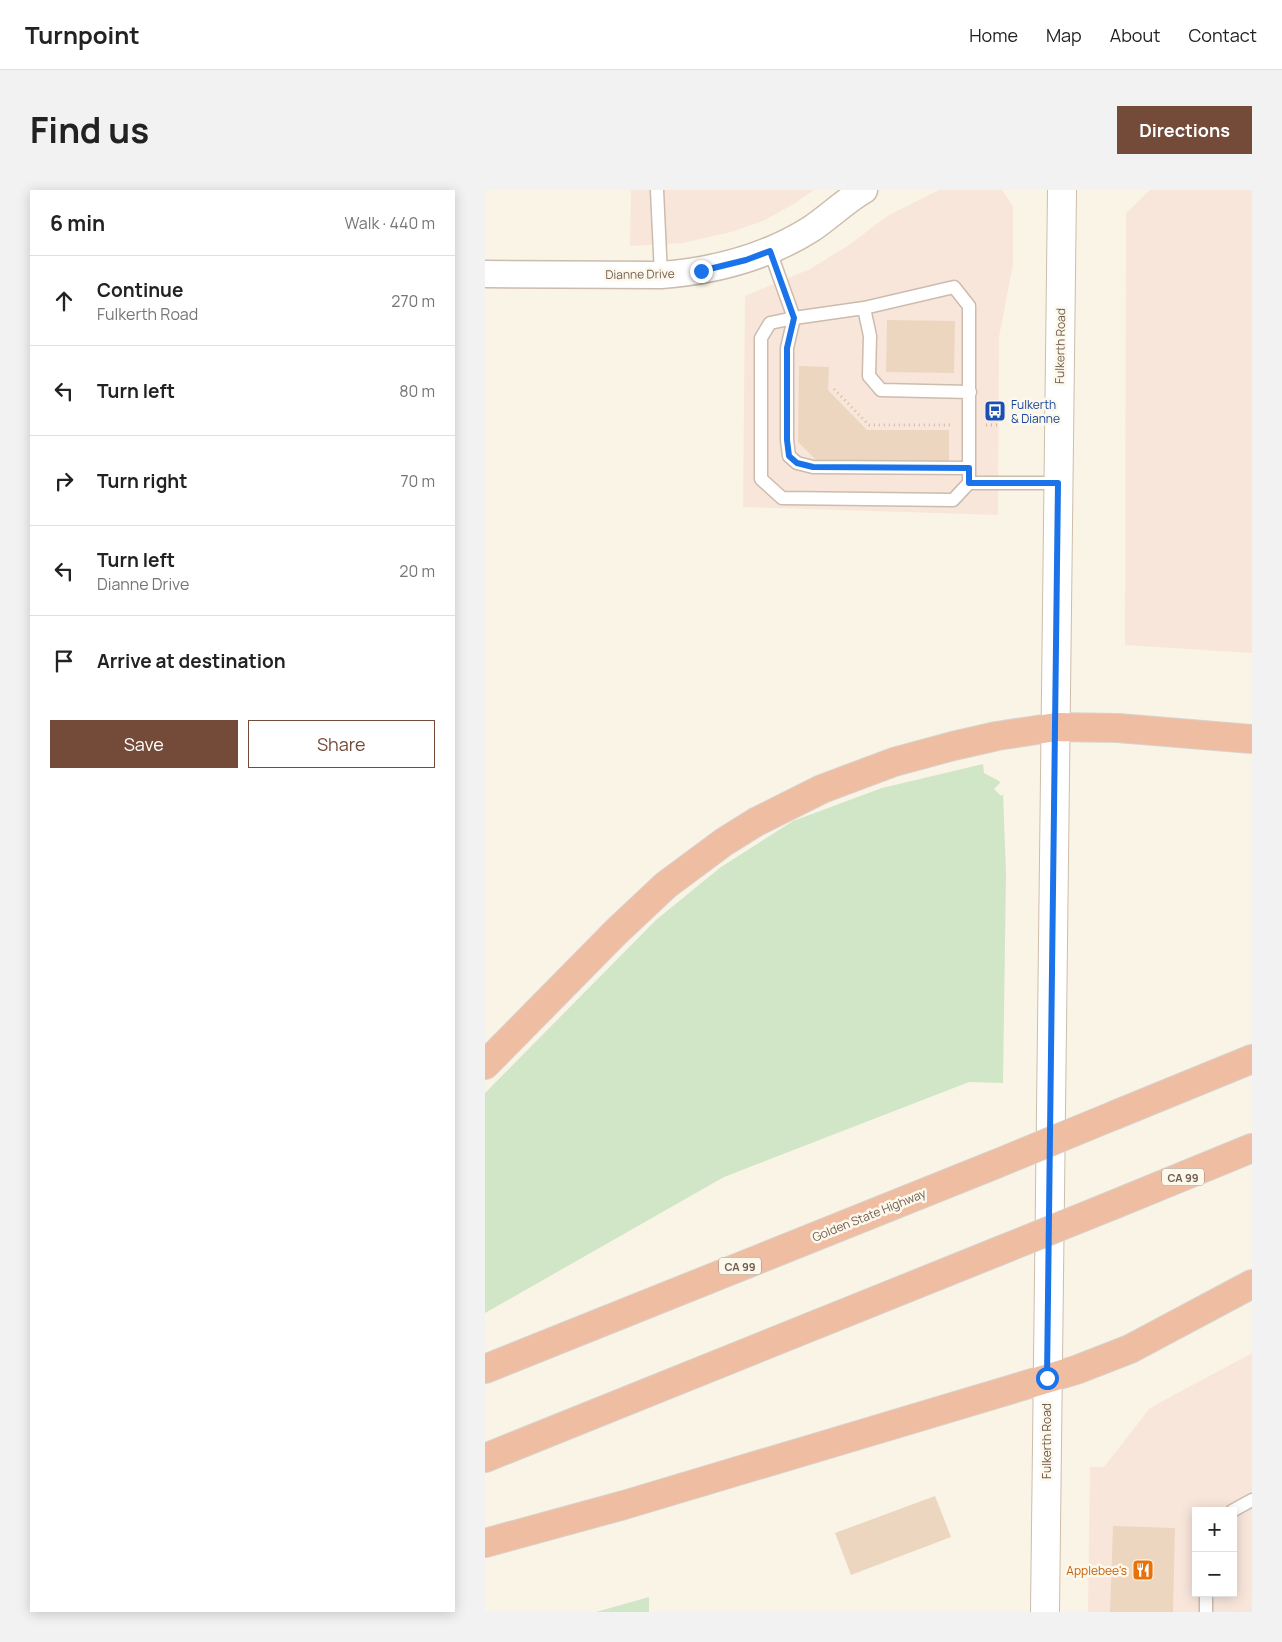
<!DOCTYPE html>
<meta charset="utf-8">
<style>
body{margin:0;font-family:Manrope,sans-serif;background:#f2f2f2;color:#222}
.controls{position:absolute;right:15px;bottom:15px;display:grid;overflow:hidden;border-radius:0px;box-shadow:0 2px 12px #0003}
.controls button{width:45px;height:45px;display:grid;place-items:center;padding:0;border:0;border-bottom:1px solid #e0e0e0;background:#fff;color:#222;font:25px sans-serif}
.stop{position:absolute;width:15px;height:15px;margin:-11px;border:4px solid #1a73e8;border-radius:50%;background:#fff}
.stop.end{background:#1a73e8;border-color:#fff;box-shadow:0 1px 5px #0008}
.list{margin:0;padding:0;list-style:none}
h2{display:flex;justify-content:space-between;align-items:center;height:65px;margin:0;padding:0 20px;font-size:21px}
h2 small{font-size:16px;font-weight:400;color:#767676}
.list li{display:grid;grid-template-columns:32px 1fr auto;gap:15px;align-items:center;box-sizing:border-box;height:90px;padding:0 20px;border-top:1px solid #e0e0e0}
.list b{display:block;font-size:19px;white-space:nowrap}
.list p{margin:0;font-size:16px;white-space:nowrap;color:#767676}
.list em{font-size:16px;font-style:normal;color:#767676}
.actions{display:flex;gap:10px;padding:15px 20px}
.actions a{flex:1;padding:11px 0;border:1px solid #744b39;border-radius:0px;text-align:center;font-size:18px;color:#744b39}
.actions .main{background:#744b39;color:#fff}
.icon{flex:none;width:28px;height:28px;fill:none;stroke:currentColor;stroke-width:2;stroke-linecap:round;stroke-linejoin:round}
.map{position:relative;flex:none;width:767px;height:1422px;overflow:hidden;border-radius:0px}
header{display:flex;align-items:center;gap:30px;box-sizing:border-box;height:70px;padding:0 25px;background:#fff;border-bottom:1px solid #e0e0e0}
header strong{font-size:24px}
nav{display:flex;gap:28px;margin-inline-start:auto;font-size:18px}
.intro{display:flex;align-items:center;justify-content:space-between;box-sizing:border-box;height:120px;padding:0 30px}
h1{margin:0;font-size:35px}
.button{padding:12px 22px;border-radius:0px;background:#744b39;color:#fff;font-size:18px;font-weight:700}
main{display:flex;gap:30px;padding:0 30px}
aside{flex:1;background:#fff;border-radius:0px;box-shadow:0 2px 12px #0003}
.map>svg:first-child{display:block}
.commercial{fill:#f9e6db;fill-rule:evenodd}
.green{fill:#d0e6c6}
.building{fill:#edd6c0}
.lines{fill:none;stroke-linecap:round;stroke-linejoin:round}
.lane-casing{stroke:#cbbcad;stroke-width:15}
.street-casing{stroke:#cbbcad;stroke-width:29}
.secondary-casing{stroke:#cdbdab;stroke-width:30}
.highway-casing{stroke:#d7d2cd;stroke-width:30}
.path{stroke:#d2b9a3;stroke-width:3;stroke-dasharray:1 4;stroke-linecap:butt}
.lane{stroke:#fff;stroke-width:12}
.street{stroke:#fff;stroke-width:26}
.secondary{stroke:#fff;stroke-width:28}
.highway{stroke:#efbda2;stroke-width:28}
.highway-bridge-casing{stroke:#d7d2cd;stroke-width:30;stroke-linecap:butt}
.highway-bridge{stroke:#efbda2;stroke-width:28}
.route{stroke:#1a73e8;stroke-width:6}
.labels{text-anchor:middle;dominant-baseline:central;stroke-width:5;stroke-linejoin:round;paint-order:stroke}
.shield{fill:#fdf8ec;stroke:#9b8c7d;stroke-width:1}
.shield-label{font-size:11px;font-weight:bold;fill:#715d4d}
.street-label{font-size:12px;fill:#715d4d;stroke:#fdf8ec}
.transit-label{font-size:12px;fill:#164399;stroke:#fdf8ec;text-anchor:start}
.food-label{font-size:12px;fill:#c56008;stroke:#fdf8ec;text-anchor:end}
</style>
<header>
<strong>Turnpoint</strong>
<nav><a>Home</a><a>Map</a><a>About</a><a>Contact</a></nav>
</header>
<div class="intro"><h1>Find us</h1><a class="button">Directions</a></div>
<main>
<aside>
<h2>6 min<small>Walk · 440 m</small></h2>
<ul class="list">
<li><svg class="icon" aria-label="ahead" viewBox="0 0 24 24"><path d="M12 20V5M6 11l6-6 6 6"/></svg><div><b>Continue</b><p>Fulkerth Road</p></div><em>270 m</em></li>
<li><svg class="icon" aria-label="left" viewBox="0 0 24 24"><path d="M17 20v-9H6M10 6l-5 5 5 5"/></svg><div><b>Turn left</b></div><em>80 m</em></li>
<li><svg class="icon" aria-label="right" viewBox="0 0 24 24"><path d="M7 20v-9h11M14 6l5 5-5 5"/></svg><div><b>Turn right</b></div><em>70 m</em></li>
<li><svg class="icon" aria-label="left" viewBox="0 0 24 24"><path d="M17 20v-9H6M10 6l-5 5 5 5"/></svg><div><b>Turn left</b><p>Dianne Drive</p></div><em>20 m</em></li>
<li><svg class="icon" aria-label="arrive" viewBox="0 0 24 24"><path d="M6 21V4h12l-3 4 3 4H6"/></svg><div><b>Arrive at destination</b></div></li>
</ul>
<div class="actions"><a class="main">Save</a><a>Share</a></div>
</aside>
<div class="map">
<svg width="767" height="1422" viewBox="0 0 767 1422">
<rect width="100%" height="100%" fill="#faf4e6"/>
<path class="commercial" d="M146,0H329L307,15L278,31L246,42L198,53L145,56Z
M454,0H517L528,16V75L514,147L513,325L258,317L260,106L325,79L364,55L402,26Z
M665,0H767V463L640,455L641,23Z
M767,1163V1422H603L605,1277H619L665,1218ZM711,1321H748V1403H711Z"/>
<path class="green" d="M498,574L499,583L514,591L515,593L509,599L516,606L518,604L521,683L518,893L484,892L239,987L0,1123V903L171,730L236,677L308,631L397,598Z
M164,1407V1422H111Z"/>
<path class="building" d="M402,130L470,131L469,183L401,182Z
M314,176L344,177L343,200L382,240H464V272L331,270L313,252Z
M450,1306L466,1347L366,1385L350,1343Z
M628,1336L690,1338L688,1422H625Z"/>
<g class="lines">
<g class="lane-casing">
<path id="lane" d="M172,0L176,85
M285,61L309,128L302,158V250L304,266L312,273L328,277L484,278
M379,118L385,146L384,186L396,200L485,202
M484,293L468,310L297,308L276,289V148L285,133L309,128L379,118L469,97L484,116V293H573
M747,1321L767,1310
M721,1403V1422"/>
</g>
<g class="street-casing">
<path id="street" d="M0,84L176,85C229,81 280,68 326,39C344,27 360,11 379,0"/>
</g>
<g class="secondary-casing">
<path id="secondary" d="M560,1422L577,0"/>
</g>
<g class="highway-casing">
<path id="highway" d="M0,875L131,742L181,695L239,652L271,632L337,599L409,572L468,556L512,546L571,537L633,538L767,549
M630,925L767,869
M628,1015L767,958
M0,1179L511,974
M0,1268L509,1063
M0,1353L139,1315L591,1180L645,1159L767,1094"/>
</g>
<path class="path" d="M349,199L384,235H467
M501,235H515"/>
<use href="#lane" class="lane"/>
<use href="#street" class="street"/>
<use href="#secondary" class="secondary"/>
<use href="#highway" class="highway"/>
<g class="highway-bridge-casing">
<path id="highway-bridge" d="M511,974L630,925
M509,1063L628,1015"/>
</g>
<use href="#highway-bridge" class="highway-bridge"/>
</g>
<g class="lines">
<path class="route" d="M216,81L261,70L285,61L309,128L302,158V250L304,266L312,273L328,277L484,278V293H573L562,1188"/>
</g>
<defs>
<g id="bus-square" transform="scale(1.125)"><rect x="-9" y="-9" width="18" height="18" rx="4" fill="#1a4fb4" stroke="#fdf8ec"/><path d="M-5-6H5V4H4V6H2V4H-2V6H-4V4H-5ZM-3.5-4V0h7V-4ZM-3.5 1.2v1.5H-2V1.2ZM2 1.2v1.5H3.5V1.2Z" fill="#fff"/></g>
<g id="restaurant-square" transform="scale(1.125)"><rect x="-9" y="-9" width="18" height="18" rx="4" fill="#e8710a" stroke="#fdf8ec"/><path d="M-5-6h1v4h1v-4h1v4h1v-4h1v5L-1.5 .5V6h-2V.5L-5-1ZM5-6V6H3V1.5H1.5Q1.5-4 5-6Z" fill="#fff"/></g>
</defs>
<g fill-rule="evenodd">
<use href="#bus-square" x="510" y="221"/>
<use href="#restaurant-square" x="658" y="1380"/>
</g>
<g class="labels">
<g class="shield">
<rect x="677" y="978.5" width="42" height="17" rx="4"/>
<rect x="234" y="1067.5" width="42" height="17" rx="4"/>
</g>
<g class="shield-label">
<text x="698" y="987">CA 99</text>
<text x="255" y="1076">CA 99</text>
</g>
<g class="street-label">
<text transform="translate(155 84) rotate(-1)">Dianne Drive</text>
<text transform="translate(575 156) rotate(-89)">Fulkerth Road</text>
<text transform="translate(384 1025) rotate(-22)">Golden State Highway</text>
<text transform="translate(561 1251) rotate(-90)">Fulkerth Road</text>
</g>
<g class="transit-label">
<text x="526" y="214">Fulkerth<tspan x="526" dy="14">&amp; Dianne</tspan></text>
</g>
<g class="food-label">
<text x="642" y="1380">Applebee's</text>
</g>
</g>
</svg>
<div class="controls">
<button>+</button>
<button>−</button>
</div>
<div class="stop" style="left:562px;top:1188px"></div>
<div class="stop end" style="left:216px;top:81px"></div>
</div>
</main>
